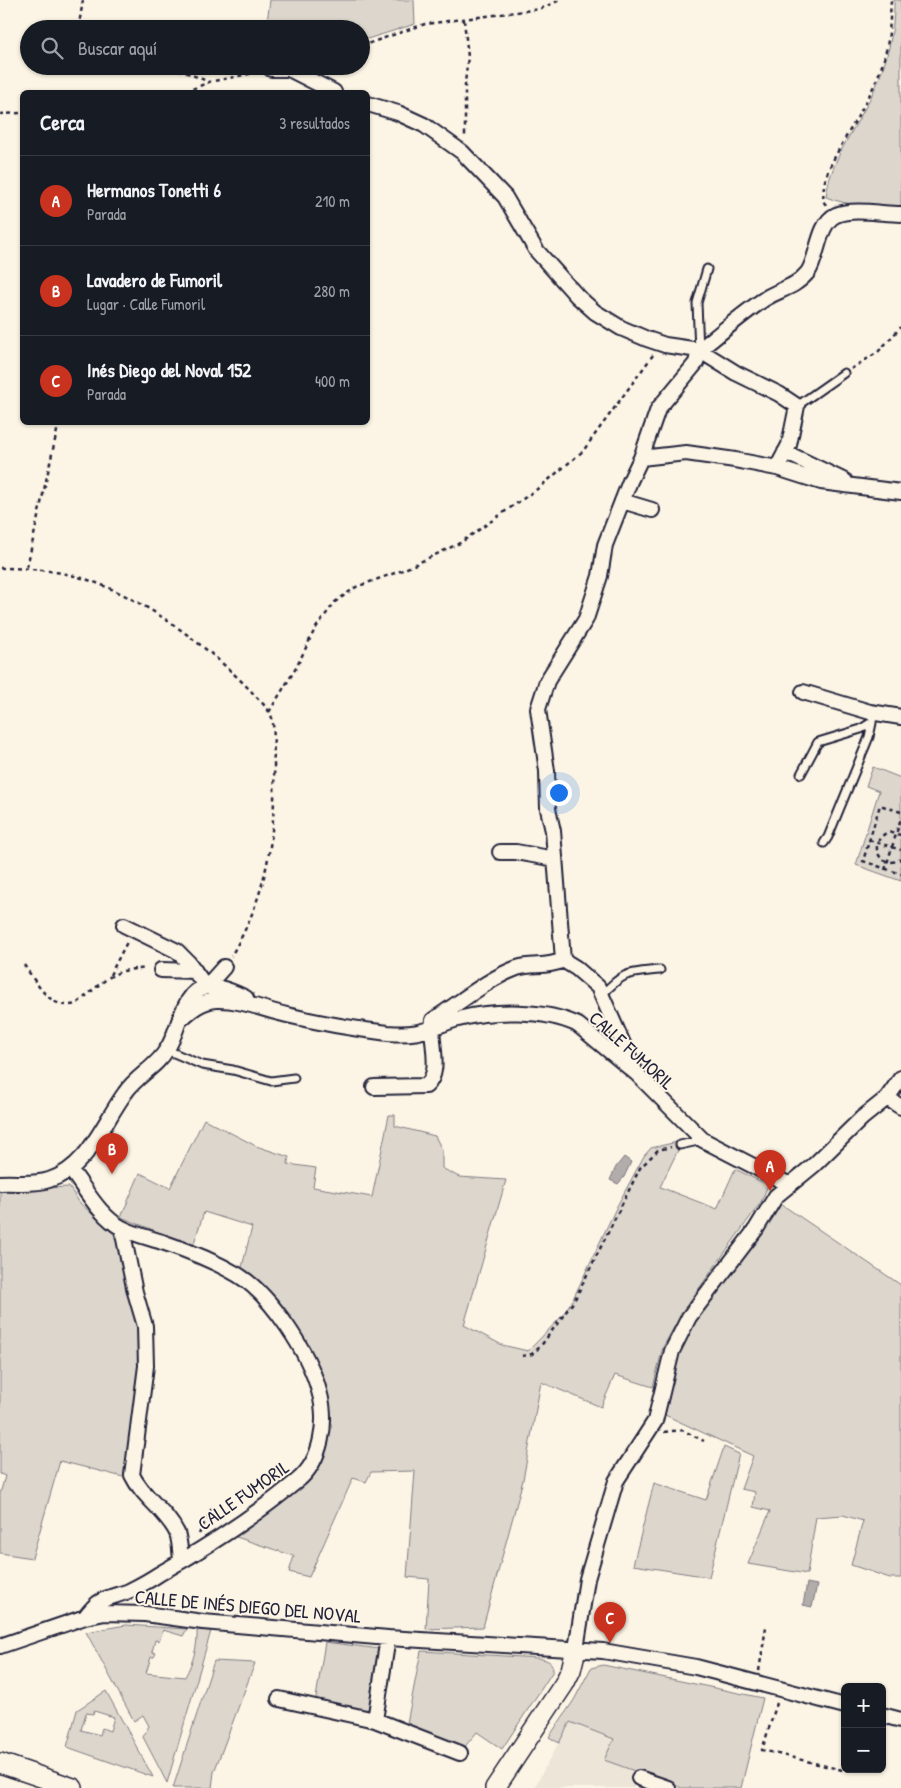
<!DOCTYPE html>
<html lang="es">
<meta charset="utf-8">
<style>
body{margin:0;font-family:"Patrick Hand",sans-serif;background:#242831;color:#f1f3f6}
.controls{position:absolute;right:15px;bottom:15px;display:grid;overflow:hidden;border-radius:8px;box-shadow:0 1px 4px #0004}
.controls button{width:45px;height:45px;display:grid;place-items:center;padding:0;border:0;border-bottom:1px solid #363941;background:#171b24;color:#f1f3f6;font:25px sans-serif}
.you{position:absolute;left:558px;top:792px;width:18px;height:18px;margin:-12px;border:4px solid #fff;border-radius:50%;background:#1a73e8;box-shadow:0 0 0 8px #1a73e833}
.badge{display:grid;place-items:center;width:32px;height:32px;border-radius:50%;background:#c8321e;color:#fff;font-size:16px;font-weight:700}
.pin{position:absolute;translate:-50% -41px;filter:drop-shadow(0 1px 2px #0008)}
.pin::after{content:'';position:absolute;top:26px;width:18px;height:15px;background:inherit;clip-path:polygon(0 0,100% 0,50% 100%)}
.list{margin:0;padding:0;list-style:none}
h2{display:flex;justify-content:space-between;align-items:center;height:65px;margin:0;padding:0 20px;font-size:21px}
h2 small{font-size:16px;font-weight:400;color:#9ea1a6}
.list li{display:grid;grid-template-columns:32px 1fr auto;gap:15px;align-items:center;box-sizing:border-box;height:90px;padding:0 20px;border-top:1px solid #363941}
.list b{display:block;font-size:19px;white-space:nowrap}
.list p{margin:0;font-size:16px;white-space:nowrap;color:#9ea1a6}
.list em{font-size:16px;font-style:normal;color:#9ea1a6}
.icon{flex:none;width:28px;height:28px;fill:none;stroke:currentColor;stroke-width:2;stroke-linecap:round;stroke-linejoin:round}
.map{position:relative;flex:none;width:901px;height:1788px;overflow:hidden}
.search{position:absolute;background:#171b24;box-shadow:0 1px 4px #0004;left:20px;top:20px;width:350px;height:55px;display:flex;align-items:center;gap:12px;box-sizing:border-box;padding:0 18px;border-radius:28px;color:#9ea1a6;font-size:19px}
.panel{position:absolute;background:#171b24;box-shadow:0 1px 4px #0004;left:20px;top:90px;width:350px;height:335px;border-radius:8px}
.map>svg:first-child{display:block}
.built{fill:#ece5d8}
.green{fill:#dcd6cc;stroke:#7f7c84;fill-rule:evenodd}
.water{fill:#b2adab;stroke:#78757e}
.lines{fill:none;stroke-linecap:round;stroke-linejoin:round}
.service-casing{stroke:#22223b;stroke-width:11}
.minor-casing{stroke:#22223b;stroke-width:18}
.secondary-casing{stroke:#22223b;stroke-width:22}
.path{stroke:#22223b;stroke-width:2.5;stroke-dasharray:4 4;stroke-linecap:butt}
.service{stroke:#fcf5e5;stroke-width:7}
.minor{stroke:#fcf5e5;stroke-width:14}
.secondary{stroke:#fcf5e5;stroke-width:19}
.labels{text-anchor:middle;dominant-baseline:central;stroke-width:4;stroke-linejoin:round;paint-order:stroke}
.street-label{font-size:19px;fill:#22223b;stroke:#fcf5e5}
</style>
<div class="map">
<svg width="901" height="1788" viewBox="0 0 901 1788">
<rect width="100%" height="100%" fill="#fcf5e5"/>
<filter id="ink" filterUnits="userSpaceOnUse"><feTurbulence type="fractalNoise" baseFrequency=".02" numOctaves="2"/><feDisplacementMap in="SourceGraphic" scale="10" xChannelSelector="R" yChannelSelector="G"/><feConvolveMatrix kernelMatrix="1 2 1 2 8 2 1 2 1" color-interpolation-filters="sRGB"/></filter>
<g filter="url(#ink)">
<path class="built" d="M570,1722L614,1739L609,1749L640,1774L634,1788H534Z"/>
<path class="green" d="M270,0H414L415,24L361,41V29H266Z
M894,0H901V207C876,206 850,207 826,197C830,164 848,139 864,110C883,76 895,39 894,0Z
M873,767L901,778V881L856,865L879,791L866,786Z
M389,1115H395V1126L435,1136L442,1150V1168L459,1177L506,1180L464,1325L502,1345L528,1351L562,1316L573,1299L617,1206L644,1156L651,1148L677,1142L679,1148L660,1187L717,1209L735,1169L768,1185L761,1202L685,1308L663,1347L653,1387L615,1375L601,1407L541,1382L523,1480L483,1627L426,1629L429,1579L407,1577L415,1471L371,1472L366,1482L353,1478L309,1577L289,1572L294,1556L230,1535L310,1478L318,1468L324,1445L325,1389L241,1271L252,1227L204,1212L193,1246L121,1217L140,1173L170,1188L204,1119L256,1146L289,1157L288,1164L316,1168L313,1187L372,1197Z
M69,1187L80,1203L118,1238L138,1302L142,1356L127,1478L60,1461L32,1558L0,1553V1494L5,1476L0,1474V1190Z
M781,1204L901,1285V1578H890L851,1565L863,1521L843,1515L816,1517L807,1574L748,1564L770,1511L753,1507L755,1492L741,1489L753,1456L665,1415C670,1396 672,1376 678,1358C696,1306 747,1249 781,1204Z
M724,1447L739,1454L709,1577L633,1565L654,1483L706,1500Z
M126,1625L187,1629L183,1636L163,1630L159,1641L155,1640L152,1652L156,1653L154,1657H151L146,1673L185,1677C193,1662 198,1646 197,1630L211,1631L167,1783L143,1737L149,1726L143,1715L134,1721L86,1632Z
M325,1642L380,1649L369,1712L315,1704Z
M421,1651L538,1658C547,1660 553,1661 553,1671L502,1749L477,1732L462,1750L406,1728Z
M214,1661L255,1663L214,1772L212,1788H173Z
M603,1665L763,1698L741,1788H682L604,1760L614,1739L570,1722L559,1743L549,1737L574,1700L591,1668Z
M106,1691L153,1777L67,1747L77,1710ZM94,1711L114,1717L110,1731L102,1728L100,1735L81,1730L86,1713L93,1714Z"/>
<path class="water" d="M624,1157L631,1162L624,1177L618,1184L610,1180L616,1167Z
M807,1583L817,1585L812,1607L803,1605Z"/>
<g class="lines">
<g class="service-casing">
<path id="service" d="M699,350L697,303L707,269
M797,406L844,373
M801,774L818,742L861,729L872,722
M824,843L828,837L869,737L872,723
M602,995C624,971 629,973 660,970
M167,1050L202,1065L233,1070L271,1081L294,1078
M680,1145L703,1140"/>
</g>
<g class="minor-casing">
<path id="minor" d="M271,69H289L334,92
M368,104L398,113L424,125L462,152L505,197L536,250L577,296L595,312L621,328L647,339L665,345L699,350L736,373L779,394L797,406L789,445L777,468
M785,452L845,481
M641,458L686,453L735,460L777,468L821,482L901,492
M622,501L652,510
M803,692L870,712L901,717
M500,852H516L555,859
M124,925L177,951L189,963L206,987L224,967
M161,970L195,971
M180,1020C190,1011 201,1001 216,1000C239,999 265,1010 287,1015C320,1023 354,1029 388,1033C422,1036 428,1028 458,1019C492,1010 545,1009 578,1025L636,1073L703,1140L788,1184
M636,1073L598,987L576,968L563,960L553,831L548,809L547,771L538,709L547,681L586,619L600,576L605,545L630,481L641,458L658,409L696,363L699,350C721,333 743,313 766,298C781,289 796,287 808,272C818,258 818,223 836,215C854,208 882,214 901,214
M374,1087L426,1086C443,1071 429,1039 433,1020C458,1004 489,978 517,968C532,963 548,968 563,960
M887,1098L901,1107
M70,1169C85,1188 100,1217 122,1228C135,1235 151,1238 165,1243C189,1251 216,1262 238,1275C271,1295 309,1353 319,1391C328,1421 322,1461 297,1481C255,1516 207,1547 159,1574C150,1580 139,1586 129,1591C119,1595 106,1597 98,1603C93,1607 89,1612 85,1617
M0,1183C16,1182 34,1185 49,1180C88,1168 103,1123 125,1093C136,1076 157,1067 167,1049C179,1032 182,991 206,987C218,985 236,993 246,998
M122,1229L135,1292L145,1326L146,1366L132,1475C143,1498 166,1510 177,1533C180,1541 180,1552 181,1560
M388,1638L375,1720L460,1753
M0,1646L85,1617L105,1613L145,1614L203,1622L388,1638L603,1651L696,1667L845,1706
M576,1649L587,1579L616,1481L655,1421L672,1351L689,1317L756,1229L776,1196L814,1165L862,1118L887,1098L901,1078
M279,1699L375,1720
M882,1715L901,1720
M639,1778L668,1788"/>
</g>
<g class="secondary-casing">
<path id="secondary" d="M0,1763L73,1788
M495,1788L564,1684L571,1670L576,1649"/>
</g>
<path class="path" d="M83,0L79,25L83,29
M464,20L468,57L465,83V138
M361,46L425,24L540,9L560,0
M171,66L209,82
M185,92L209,82L259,72
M0,114L22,113
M826,205L823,201L824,184L828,171C846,131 879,91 887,46C890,31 890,15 891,0
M851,369L878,352L901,327
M27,567L59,422
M0,568C28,568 55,570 82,578C142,596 208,646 251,691C257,698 269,708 272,718C275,731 273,749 274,763C276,834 268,894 231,956
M269,712L296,668L315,629L335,602L356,587L403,570L460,543L540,487L583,451L653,355
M901,812L880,805L863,861L901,874
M901,835L888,832C866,843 880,871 901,859
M869,840L901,850
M885,870L901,818
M24,965C37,983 50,1011 76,1004C103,984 110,967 147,969
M110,975L127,942
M522,1356L532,1354L540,1347L574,1301L640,1168L658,1150L671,1147
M664,1432L682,1430L704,1441
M199,1534L212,1508
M759,1671L766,1627
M777,1703L762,1750L846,1771"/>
<use href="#service" class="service"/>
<use href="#minor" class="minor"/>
<use href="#secondary" class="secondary"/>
</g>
</g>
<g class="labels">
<g class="street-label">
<text transform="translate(632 1050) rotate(42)">CALLE FUMORIL</text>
<text transform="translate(243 1495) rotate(-35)">CALLE FUMORIL</text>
<text transform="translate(248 1606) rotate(5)">CALLE DE INÉS DIEGO DEL NOVAL</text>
</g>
</g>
</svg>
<div class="controls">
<button>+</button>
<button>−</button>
</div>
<div class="you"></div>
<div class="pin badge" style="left:770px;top:1191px">A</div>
<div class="pin badge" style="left:112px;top:1174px">B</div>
<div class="pin badge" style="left:610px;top:1643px">C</div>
<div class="search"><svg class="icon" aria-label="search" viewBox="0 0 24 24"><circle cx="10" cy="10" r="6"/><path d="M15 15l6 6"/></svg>Buscar aquí</div>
<section class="panel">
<h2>Cerca<small>3 resultados</small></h2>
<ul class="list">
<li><span class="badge">A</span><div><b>Hermanos Tonetti 6</b><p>Parada</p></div><em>210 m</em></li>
<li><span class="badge">B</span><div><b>Lavadero de Fumoril</b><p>Lugar · Calle Fumoril</p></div><em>280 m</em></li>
<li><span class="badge">C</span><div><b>Inés Diego del Noval 152</b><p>Parada</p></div><em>400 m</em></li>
</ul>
</section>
</div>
